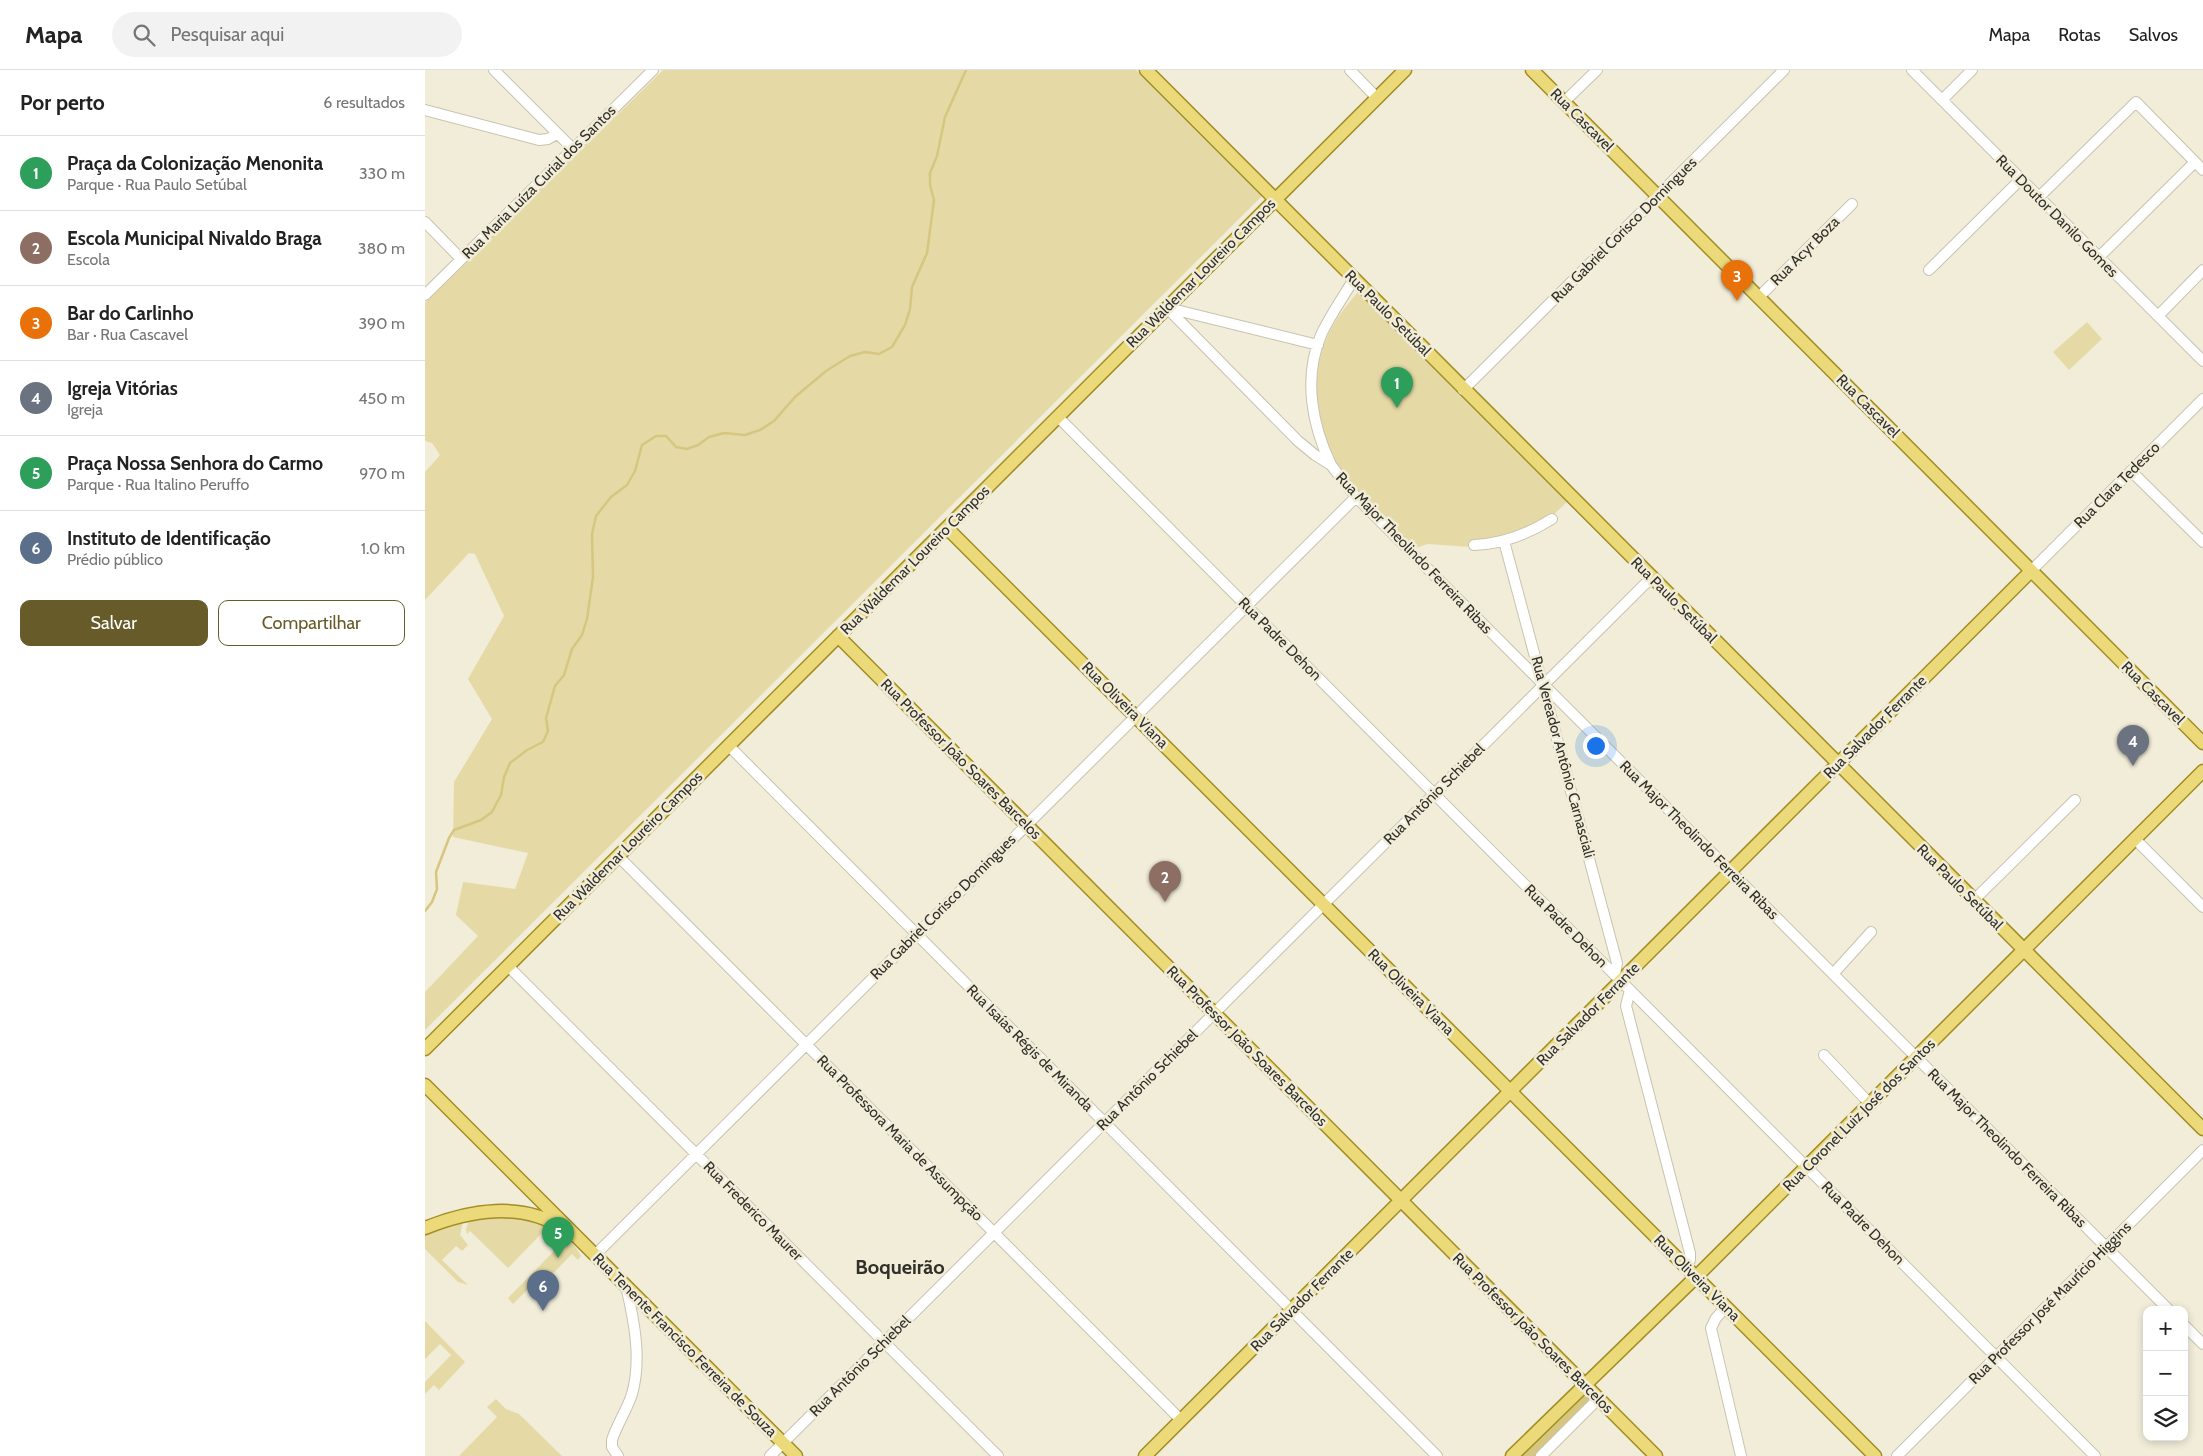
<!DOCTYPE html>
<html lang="pt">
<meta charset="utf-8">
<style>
body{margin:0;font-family:Cabin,sans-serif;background:#f2f2f2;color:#222}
.controls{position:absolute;right:15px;bottom:15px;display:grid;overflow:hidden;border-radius:10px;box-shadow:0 2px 8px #0003}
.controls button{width:45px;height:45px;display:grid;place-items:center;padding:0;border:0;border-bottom:1px solid #e0e0e0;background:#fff;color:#222;font:25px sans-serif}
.you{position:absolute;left:1170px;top:675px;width:18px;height:18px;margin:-12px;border:4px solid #fff;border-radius:50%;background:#1a73e8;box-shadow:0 0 0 8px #1a73e833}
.badge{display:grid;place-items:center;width:32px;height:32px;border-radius:50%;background:#675c29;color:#fff;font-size:16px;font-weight:700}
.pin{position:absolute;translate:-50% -41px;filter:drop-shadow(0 1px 2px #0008)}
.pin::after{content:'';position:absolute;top:26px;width:18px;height:15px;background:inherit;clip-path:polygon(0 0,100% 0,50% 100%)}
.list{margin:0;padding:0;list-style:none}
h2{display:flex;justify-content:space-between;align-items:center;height:65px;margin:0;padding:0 20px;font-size:21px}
h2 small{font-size:16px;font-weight:400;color:#767676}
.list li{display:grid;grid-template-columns:32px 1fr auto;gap:15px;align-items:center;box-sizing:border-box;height:75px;padding:0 20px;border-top:1px solid #e0e0e0}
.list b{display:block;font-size:19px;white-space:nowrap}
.list p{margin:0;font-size:16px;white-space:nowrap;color:#767676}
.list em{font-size:16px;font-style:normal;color:#767676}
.actions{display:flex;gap:10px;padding:15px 20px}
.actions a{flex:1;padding:11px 0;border:1px solid #675c29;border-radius:10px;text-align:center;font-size:18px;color:#675c29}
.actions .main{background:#675c29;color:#fff}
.icon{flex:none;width:28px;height:28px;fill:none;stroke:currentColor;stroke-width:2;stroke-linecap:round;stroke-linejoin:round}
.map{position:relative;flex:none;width:1778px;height:1386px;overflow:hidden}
header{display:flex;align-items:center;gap:30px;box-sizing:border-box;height:70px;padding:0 25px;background:#fff;border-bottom:1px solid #e0e0e0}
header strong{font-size:24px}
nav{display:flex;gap:28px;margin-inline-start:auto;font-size:18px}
.search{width:350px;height:45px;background:#f2f2f2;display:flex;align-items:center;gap:12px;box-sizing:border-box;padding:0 18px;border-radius:28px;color:#767676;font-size:19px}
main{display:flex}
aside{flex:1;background:#fff}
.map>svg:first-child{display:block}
.green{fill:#e5daa6}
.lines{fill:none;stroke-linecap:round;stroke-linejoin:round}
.stream{stroke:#d6c67f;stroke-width:2.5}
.river{stroke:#d6c67f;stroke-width:14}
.minor-casing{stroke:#c7c3b0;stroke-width:12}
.major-casing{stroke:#a28e24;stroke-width:15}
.minor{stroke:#fff;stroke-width:10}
.major{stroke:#ebd97a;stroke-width:12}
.labels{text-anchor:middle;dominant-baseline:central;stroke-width:5;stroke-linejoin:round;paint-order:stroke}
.street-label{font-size:15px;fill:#323029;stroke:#f1edd9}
.district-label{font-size:20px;font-weight:bold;fill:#323029;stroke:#f1edd9}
</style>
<header>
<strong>Mapa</strong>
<div class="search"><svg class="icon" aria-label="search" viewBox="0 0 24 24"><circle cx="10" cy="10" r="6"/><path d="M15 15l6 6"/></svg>Pesquisar aqui</div>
<nav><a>Mapa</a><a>Rotas</a><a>Salvos</a></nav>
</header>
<main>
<aside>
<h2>Por perto<small>6 resultados</small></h2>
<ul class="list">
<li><span class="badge" style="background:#2e9e5b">1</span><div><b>Praça da Colonização Menonita</b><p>Parque · Rua Paulo Setúbal</p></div><em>330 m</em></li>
<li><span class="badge" style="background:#8d6e63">2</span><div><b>Escola Municipal Nivaldo Braga</b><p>Escola</p></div><em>380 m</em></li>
<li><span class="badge" style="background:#e8710a">3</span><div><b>Bar do Carlinho</b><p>Bar · Rua Cascavel</p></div><em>390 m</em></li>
<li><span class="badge" style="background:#6b7280">4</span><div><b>Igreja Vitórias</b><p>Igreja</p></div><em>450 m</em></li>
<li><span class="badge" style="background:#2e9e5b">5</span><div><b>Praça Nossa Senhora do Carmo</b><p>Parque · Rua Italino Peruffo</p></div><em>970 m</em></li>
<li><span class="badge" style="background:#5c6f8a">6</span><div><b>Instituto de Identificação</b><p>Prédio público</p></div><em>1.0 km</em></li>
</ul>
<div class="actions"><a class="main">Salvar</a><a>Compartilhar</a></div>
</aside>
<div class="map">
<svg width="1778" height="1386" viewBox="0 0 1778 1386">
<rect width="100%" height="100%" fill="#f1edd9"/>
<path class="green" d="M238,0H711L837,126L0,960V922L53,866L31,845L38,812L90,819L103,783L28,767L29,712L67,649L43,609L79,546L50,484L44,483L0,530V402L15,385L7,373L0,371V233Z
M933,222L1142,432L1125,448L1112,455L1045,477L1003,474L987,479C961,452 932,426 911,394C904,384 901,370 898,358C882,303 896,263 933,222Z
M1662,252L1677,269L1644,300L1628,282Z
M62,1143C96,1149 139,1151 156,1186L153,1190L147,1184L114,1218L109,1213L88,1234L83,1228L131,1179L116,1164L83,1198L45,1161L42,1164L41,1159L44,1150Z
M39,1147L35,1165L43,1175L37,1181L31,1176L17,1190L43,1215L33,1212L0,1179V1163Z
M0,1251L40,1292L14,1320L9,1315L0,1324V1312L26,1285L15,1274L0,1289Z
M71,1329L81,1339L94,1344L137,1386H34L72,1347L62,1337Z"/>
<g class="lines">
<path class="stream" d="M0,841L7,832L12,819L11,802L24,768L29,760L56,750L67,742L76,725L79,707L85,693L102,680L118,672L123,661L121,648L130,616L139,605L147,579L157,565L162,549L168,507L167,464L171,446L186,427L202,415L210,401L217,375L231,366H241L251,377L262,379L273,375L284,367L299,363L320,365L335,360L349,351L370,327L401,301L425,286L440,282L454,284L467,277L480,255L485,239L487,217L502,183L509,130L505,115V103L512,86L520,47L541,0"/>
<path class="river" d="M1102,1386L1159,1329"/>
<g class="minor-casing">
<path id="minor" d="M69,0L148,79
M925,0L952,28
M1487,0L1778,291
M1517,30L1547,0
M1139,32L1172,0
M0,40L114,70L123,69L132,64
M1614,127L1711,32L1778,100
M0,152L36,189
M1674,187L1770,92
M1504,200L1596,109
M0,225L228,0
M1334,227L1427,134
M742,238L873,371L890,385L906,395L931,427L1744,1240
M743,238L893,275
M1733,246L1778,200
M1038,320L1359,0
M633,347L1670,1386
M906,395C887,355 878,308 896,265C905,246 918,227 929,209
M1706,401L1778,472
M1079,471L1192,893L1190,905
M1049,475C1076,474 1103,464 1127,449
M1606,501L1778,329
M304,676L1012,1386
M1710,769L1778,837
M193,786L756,1350
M1549,830L1650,730
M83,896L573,1386
M1408,904L1446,862
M1205,920L1201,936L1265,1183V1190L1259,1195
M1399,985L1445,1034
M170,1185L931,427
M1301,1237L1291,1248L1286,1258L1316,1386
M1759,1255L1778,1274
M193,1386L187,1377V1370C192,1354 202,1340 207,1324C217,1289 209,1250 201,1216
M345,1386L1227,507
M1116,1386L1174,1328
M1472,1386L1778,1080"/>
</g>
<g class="major-casing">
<path id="major" d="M721,0L1778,1059
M1107,0L1778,673
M522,458L1450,1386
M413,566L1231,1386
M0,979L980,0
M0,1015L371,1386
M0,1158C44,1140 97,1131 139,1159
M720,1386L1606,501
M1087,1386L1271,1207L1778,701"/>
</g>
<use href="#minor" class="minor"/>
<use href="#major" class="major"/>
</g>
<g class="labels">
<g class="street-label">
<text transform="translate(1157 50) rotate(45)">Rua Cascavel</text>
<text transform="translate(114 112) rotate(-45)">Rua Maria Luíza Curial dos Santos</text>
<text transform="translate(1632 146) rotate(45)">Rua Doutor Danilo Gomes</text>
<text transform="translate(1199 160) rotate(-45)">Rua Gabriel Corisco Domingues</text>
<text transform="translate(1380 181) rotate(-45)">Rua Acyr Boza</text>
<text transform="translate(776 203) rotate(-45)">Rua Waldemar Loureiro Campos</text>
<text transform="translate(963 243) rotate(45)">Rua Paulo Setúbal</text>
<text transform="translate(1443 336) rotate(45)">Rua Cascavel</text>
<text transform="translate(1692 415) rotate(-45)">Rua Clara Tedesco</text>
<text transform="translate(989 483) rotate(46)">Rua Major Theolindo Ferreira Ribas</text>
<text transform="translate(490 490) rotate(-45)">Rua Waldemar Loureiro Campos</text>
<text transform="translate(1249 530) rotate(45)">Rua Paulo Setúbal</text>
<text transform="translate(855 569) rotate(45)">Rua Padre Dehon</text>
<text transform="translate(1728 623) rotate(45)">Rua Cascavel</text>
<text transform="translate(700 635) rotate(45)">Rua Oliveira Viana</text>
<text transform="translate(1450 657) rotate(-45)">Rua Salvador Ferrante</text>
<text transform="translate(1138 687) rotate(75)">Rua Vereador Antônio Carnasciali</text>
<text transform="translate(536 689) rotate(45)">Rua Professor João Soares Barcelos</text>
<text transform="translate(1009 724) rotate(-45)">Rua Antônio Schiebel</text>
<text transform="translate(1274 770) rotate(45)">Rua Major Theolindo Ferreira Ribas</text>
<text transform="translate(203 776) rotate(-45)">Rua Waldemar Loureiro Campos</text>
<text transform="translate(1535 817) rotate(45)">Rua Paulo Setúbal</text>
<text transform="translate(518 837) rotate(-45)">Rua Gabriel Corisco Domingues</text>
<text transform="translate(1141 856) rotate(45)">Rua Padre Dehon</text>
<text transform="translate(986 922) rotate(45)">Rua Oliveira Viana</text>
<text transform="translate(1163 944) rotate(-45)">Rua Salvador Ferrante</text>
<text transform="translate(822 976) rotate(45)">Rua Professor João Soares Barcelos</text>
<text transform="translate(605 978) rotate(45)">Rua Isaías Régis de Miranda</text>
<text transform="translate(722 1010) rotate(-45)">Rua Antônio Schiebel</text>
<text transform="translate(1434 1045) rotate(-45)">Rua Coronel Luiz José dos Santos</text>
<text transform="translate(475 1068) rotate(45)">Rua Professora Maria de Assumpção</text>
<text transform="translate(1582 1078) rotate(45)">Rua Major Theolindo Ferreira Ribas</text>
<text transform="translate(328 1141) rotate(45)">Rua Frederico Maurer</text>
<text transform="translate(1438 1153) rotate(45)">Rua Padre Dehon</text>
<text transform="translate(1272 1208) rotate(45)">Rua Oliveira Viana</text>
<text transform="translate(877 1230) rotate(-45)">Rua Salvador Ferrante</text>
<text transform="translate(1625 1233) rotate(-45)">Rua Professor José Maurício Higgins</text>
<text transform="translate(1108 1263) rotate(45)">Rua Professor João Soares Barcelos</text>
<text transform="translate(260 1275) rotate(45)">Rua Tenente Francisco Ferreira de Souza</text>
<text transform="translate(435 1296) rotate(-45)">Rua Antônio Schiebel</text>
</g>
<g class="district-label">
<text x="475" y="1197">Boqueirão</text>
</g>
</g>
</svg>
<div class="controls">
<button>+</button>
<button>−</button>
<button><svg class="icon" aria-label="layers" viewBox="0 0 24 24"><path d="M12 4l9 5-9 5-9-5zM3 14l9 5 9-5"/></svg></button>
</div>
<div class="you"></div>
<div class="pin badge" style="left:972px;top:338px;background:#2e9e5b">1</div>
<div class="pin badge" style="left:740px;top:832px;background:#8d6e63">2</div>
<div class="pin badge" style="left:1312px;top:231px;background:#e8710a">3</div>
<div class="pin badge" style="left:1708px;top:696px;background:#6b7280">4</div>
<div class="pin badge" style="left:133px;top:1188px;background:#2e9e5b">5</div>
<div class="pin badge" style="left:118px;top:1241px;background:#5c6f8a">6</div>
</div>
</main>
